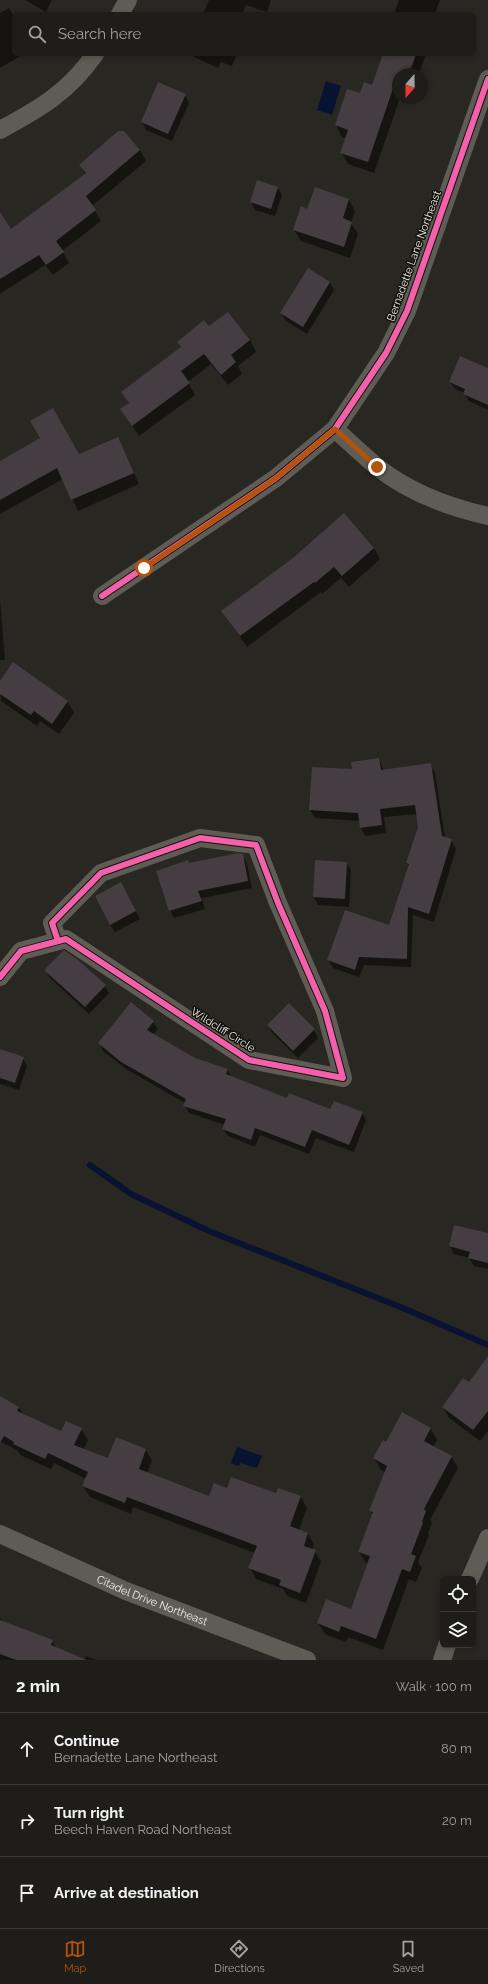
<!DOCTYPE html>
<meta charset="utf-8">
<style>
body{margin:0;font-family:Raleway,sans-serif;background:#2b2a26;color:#f1f3f6}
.controls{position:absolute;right:12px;bottom:12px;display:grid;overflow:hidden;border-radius:6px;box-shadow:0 2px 6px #0003}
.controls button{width:36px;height:36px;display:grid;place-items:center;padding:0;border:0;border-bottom:1px solid #3c3b38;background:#1e1d19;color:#f1f3f6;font:20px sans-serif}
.compass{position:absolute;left:392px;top:68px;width:36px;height:36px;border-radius:50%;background:#1e1d19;box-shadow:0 2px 6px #0003;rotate:200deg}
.stop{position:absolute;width:12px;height:12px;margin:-9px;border:3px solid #b45309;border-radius:50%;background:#fff}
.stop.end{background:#b45309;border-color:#fff;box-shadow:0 1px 4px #0008}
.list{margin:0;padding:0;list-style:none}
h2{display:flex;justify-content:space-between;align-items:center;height:52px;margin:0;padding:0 16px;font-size:17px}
h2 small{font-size:13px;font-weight:400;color:#a1a2a2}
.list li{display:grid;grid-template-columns:26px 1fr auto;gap:12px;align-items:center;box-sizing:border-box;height:72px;padding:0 16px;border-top:1px solid #3c3b38}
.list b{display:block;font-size:15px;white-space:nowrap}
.list p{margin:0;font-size:13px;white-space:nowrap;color:#a1a2a2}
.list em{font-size:13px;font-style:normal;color:#a1a2a2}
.icon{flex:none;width:22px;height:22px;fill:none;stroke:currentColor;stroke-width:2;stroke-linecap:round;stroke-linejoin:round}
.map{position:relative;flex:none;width:488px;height:1660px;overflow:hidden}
.search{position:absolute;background:#1e1d19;box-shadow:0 2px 6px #0003;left:12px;right:12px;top:12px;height:44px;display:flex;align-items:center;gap:10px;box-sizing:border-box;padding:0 14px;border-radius:6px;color:#a1a2a2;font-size:15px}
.sheet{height:268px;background:#1e1d19}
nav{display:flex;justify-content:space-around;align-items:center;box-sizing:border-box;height:56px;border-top:1px solid #3c3b38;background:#1e1d19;font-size:11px;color:#a1a2a2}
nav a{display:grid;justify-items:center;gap:2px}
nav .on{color:#b45309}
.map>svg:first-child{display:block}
.water{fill:#071331}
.shadow{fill:#0007}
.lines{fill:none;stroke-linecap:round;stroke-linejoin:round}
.stream{stroke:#071331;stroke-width:6}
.building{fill:#453d41}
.minor{stroke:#5f5c55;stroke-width:18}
.cycleway-casing{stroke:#12110c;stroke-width:8}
.cycleway{stroke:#f560ab;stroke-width:6}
.route{stroke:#b45309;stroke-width:5}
.labels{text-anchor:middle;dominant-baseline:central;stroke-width:3;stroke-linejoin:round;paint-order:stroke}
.street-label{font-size:11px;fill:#f0eee8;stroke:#12110c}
</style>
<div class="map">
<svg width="488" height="1660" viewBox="0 0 488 1660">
<rect width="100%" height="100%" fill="#282721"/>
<path class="water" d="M326,81L341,86L332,115L317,110Z
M237,1447L262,1456L257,1468L240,1463L239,1466L231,1463Z"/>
<path class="shadow" d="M25,0H52L46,12Z
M209,0H271L267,12L246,5L242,14H203Z
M399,0H440L435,14H394Z
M9,8L14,17V54H24L0,68V13Z
M193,54H237L232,66L221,62L218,68L194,57Z
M384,54H426L419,74H398V98H400L374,173L348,164L341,152L346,138L342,137L336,125L348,90L361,95L373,86Z
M185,95L189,103L172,141L146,130L142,122Z
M124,132L140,150L146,161L92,206L101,221L62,251L69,263L53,275L45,265L0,294V231H11L86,175L80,165Z
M278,188L282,195L275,216L255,210L251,202Z
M349,200L355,211L351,223L358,234L350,258L301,241L294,230L308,210Z
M330,282L334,290L307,334L286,321L281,313Z
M228,313L250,340L256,352L238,366L242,374L228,385L211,364L188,382L195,395L139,436L121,409L129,404L122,392Z
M488,369V410L469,401L464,393L455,389L450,382Z
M41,439L78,455L118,439L139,484L78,511L63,479L0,514V462Z
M374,548L380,559L349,587L341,578L322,594L321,592L247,647L222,611Z
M0,599L5,660H0Z
M14,663L68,702L74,713L59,734L40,721L37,726L1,701L0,682Z
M379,759L384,771L430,764L435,773L445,838L451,840L456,849L434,922L413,915L411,967L364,965L359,977L333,968L328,960L390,926L409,866L407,863L419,827L417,814L384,817L386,833L365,836L361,828L360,821L315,818L310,810L353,770Z
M242,855L247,863L252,888L202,898L205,909L174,918L170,911L157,871Z
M346,862L351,870L349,907L318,905L314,897Z
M125,891L140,919L115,932L110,925Z
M46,970L105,986L109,993L89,1014L50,978Z
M289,1005L314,1030L318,1038L298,1058L272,1033L268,1025Z
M153,1022L158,1029L153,1035L195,1059L227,1069L232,1077L288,1099L331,1110L362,1112L366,1120L354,1152L316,1138L309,1154L260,1135L255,1147L228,1136L223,1129L225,1125L189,1113L185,1106V1103L126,1069L103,1051L99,1043Z
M0,1050L23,1058L27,1066L19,1090L0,1084Z
M488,1235V1269L474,1266L469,1258L454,1254L450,1246Z
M488,1367V1431L480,1441L449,1418L443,1407Z
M0,1398L19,1408L23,1414L62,1433L81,1429L88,1440L83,1450L108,1459L146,1450L152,1461L147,1473L210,1498L228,1489L301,1497L307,1508L299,1530L308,1534L314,1545L312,1550L315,1551L321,1562L306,1603L287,1596L283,1589L256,1579L250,1568L255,1553L133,1507L131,1514L90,1497L83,1486L86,1479L54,1463L51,1469L20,1455L18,1451L0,1441Z
M430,1428L437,1440L433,1447L451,1456L458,1468L430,1520L432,1523L428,1533L429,1535L418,1562L422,1568L416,1582L409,1579L383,1650L348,1637L346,1642L325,1634L318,1623L351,1610L368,1564L366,1563L359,1552L373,1516L370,1510L385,1472L381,1470L374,1458L387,1443Z
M0,1617L3,1622L52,1641L56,1648L85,1659L86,1656L97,1660H0Z"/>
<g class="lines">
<path class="stream" d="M90,1165L131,1194L211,1232L403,1308L488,1345"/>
</g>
<path class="building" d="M383,54H416L409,74H398L368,162L340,153L348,130L335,125L347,89L360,93L364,82L372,85Z
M158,82L186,94L168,134L141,122Z
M118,131H124L140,150L86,196L96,210L56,241L64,252L46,265L39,255L0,279V212L11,229L86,173L79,165Z
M257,180L278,187L271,209L250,202Z
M315,187L349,199L343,218L352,222L344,247L293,230L301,206L307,209Z
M308,268L330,282L303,327L280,313Z
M228,312L250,340L231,355L236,362L221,375L204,354L181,371L190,383L132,426L120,409L129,403L121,392L181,347L177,342L204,320L209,326Z
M460,356L488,368V405L463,394L465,389L449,382Z
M53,408L79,454L118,437L134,473L71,500L57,468L0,500V461L40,438L30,421Z
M344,513L374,548L342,576L334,567L315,583L314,582L240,636L221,611L293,558Z
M13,662L68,701L52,724L34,711L31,715L0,694V681Z
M379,758L381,770L431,763L442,836L452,839L429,914L408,907L407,959L359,957L355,970L327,960L345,910L389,925L409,864L406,863L418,827L415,805L380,809L382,825L360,828L358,813L309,810L312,767L352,769L351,762Z
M238,853L243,854L248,881L198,891L202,901L169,911L156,871L188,860L189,863Z
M315,860L347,862L345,899L313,897Z
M121,882L136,911L110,925L95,896Z
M64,950L78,960L106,985L85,1007L44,970Z
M131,1002L154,1021L147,1030L195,1058L228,1069L226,1074L287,1098L289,1093L330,1109L334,1101L363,1112L349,1145L312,1130L305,1147L255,1128L251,1140L222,1129L226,1119L183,1106L186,1099L121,1062L98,1043Z
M289,1003L315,1029L293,1051L267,1025Z
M0,1049L24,1057L15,1083L0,1078Z
M454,1225L488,1233V1263L468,1258L470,1252L449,1246Z
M488,1356V1411L473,1430L442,1407L463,1378L469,1382Z
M0,1396L19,1407L17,1411L61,1431L66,1421L82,1428L74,1445L108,1458L116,1437L146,1449L139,1469L209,1496L214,1483L227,1488L231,1477L276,1493L278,1488L301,1496L290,1526L308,1533L304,1546L316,1550L300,1593L279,1585L281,1580L248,1568L257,1546L127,1497L125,1503L82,1486L88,1472L48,1453L45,1459L13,1444L14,1442L4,1436L0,1443Z
M402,1412L431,1428L424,1441L452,1456L424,1509L426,1511L422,1522L423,1523L411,1554L416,1556L410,1572L402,1569L376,1639L341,1626L339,1632L317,1623L326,1599L351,1609L370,1556L358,1552L373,1512L369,1511L387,1466L373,1458L383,1440L386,1442Z
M0,1620L53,1640L51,1645L87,1660H16L0,1654Z"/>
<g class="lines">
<g class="minor">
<path d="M120,14L128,0"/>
<path d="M0,130C39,109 69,92 95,54"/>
<path d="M335,429C348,441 362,454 376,466C408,492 448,507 488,516"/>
<path d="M102,596L276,478L335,429L386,353L407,311L488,79"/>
<path d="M0,977L21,951L66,939L249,1060L343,1078L325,1011L278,903L256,845L200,838L101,873L52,923L58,941"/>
<path id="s1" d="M0,1534L126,1591L307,1660"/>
<path d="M470,1579L488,1538"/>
<path d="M442,1660L447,1645"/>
</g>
<g class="cycleway-casing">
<path id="cycleway" d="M102,596L276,478L335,429L386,353L407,311L488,79
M0,977L21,951L66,939L249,1060L343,1078L325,1011L278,903L256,845L200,838L101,873L52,923L58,941"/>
</g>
<use href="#cycleway" class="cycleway"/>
</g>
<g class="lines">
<path class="route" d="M144,568L276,478L335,429L377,467"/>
</g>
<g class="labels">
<g class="street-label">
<text transform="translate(414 256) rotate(-70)">Bernadette Lane Northeast</text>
<text transform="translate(223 1030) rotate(32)">Wildcliff Circle</text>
<text stroke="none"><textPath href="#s1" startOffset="166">Citadel Drive Northeast</textPath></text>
</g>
</g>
</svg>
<div class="controls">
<button><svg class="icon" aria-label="locate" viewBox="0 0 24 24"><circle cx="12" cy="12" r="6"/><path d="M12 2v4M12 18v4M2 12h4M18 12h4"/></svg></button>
<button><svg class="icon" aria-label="layers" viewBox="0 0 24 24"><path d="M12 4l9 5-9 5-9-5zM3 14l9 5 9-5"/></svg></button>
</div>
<svg class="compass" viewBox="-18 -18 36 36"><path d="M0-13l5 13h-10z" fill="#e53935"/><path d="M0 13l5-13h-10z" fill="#a1a2a2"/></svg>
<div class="stop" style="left:144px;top:568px"></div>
<div class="stop end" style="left:377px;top:467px"></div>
<div class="search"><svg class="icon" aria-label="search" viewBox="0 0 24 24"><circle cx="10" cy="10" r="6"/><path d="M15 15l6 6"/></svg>Search here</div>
</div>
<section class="sheet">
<h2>2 min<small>Walk · 100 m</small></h2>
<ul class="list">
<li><svg class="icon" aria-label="ahead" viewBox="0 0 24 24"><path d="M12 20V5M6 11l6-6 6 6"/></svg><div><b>Continue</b><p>Bernadette Lane Northeast</p></div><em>80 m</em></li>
<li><svg class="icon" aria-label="right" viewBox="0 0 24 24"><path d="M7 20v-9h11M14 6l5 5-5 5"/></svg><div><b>Turn right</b><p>Beech Haven Road Northeast</p></div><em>20 m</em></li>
<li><svg class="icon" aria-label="arrive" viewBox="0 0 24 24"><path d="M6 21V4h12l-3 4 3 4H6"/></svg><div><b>Arrive at destination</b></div></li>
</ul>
</section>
<nav>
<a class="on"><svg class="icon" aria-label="map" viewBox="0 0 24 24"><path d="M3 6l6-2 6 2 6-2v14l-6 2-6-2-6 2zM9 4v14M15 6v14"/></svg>Map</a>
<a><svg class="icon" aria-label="directions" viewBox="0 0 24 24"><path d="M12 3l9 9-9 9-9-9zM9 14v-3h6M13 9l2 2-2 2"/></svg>Directions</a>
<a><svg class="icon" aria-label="saved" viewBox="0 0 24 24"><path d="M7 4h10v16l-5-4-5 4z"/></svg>Saved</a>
</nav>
